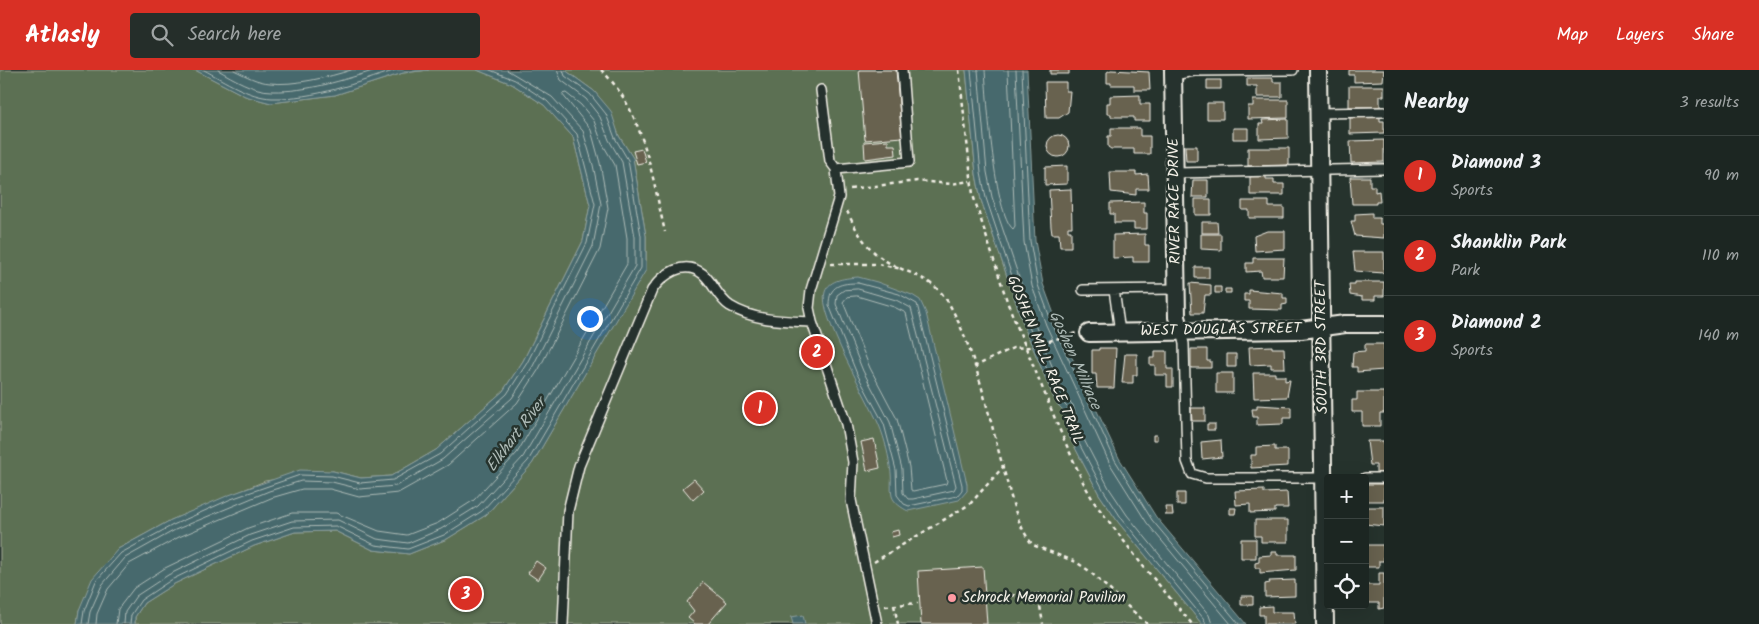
<!DOCTYPE html>
<meta charset="utf-8">
<style>
body{margin:0;font-family:Kalam,sans-serif;background:#252e2a;color:#f1f3f6}
.controls{position:absolute;right:15px;bottom:15px;display:grid;overflow:hidden;border-radius:5px;box-shadow:0 5px 20px #0002}
.controls button{width:45px;height:45px;display:grid;place-items:center;padding:0;border:0;border-bottom:1px solid #3a4340;background:#1c2622;color:#f1f3f6;font:25px sans-serif}
.you{position:absolute;left:589px;top:248px;width:18px;height:18px;margin:-12px;border:4px solid #fff;border-radius:50%;background:#1a73e8;box-shadow:0 0 0 8px #1a73e833}
.badge{display:grid;place-items:center;width:32px;height:32px;border-radius:50%;background:#d93025;color:#fff;font-size:16px;font-weight:700}
.pin{position:absolute;translate:-50% -50%;border:2px solid #fff;box-shadow:0 1px 5px #0006}
.list{margin:0;padding:0;list-style:none}
h2{display:flex;justify-content:space-between;align-items:center;height:65px;margin:0;padding:0 20px;font-size:21px}
h2 small{font-size:16px;font-weight:400;color:#a0a5a5}
.list li{display:grid;grid-template-columns:32px 1fr auto;gap:15px;align-items:center;box-sizing:border-box;height:80px;padding:0 20px;border-top:1px solid #3a4340}
.list b{display:block;font-size:19px;white-space:nowrap}
.list p{margin:0;font-size:16px;white-space:nowrap;color:#a0a5a5}
.list em{font-size:16px;font-style:normal;color:#a0a5a5}
.icon{flex:none;width:28px;height:28px;fill:none;stroke:currentColor;stroke-width:2;stroke-linecap:round;stroke-linejoin:round}
.map{position:relative;flex:none;width:1384px;height:554px;overflow:hidden}
header{display:flex;align-items:center;gap:30px;box-sizing:border-box;height:70px;padding:0 25px;background:#d93025;color:#fff}
header strong{font-size:24px}
nav{display:flex;gap:28px;margin-inline-start:auto;font-size:18px}
.search{width:350px;height:45px;background:#252e2a;display:flex;align-items:center;gap:12px;box-sizing:border-box;padding:0 18px;border-radius:5px;color:#a0a5a5;font-size:19px}
main{display:flex}
aside{flex:1;background:#1c2622}
.map>svg:first-child{display:block}
.green{fill:#5c6f52;stroke:#a8b09d}
.water{fill:#46696d;stroke:#8c9f9e}
.lines{fill:none;stroke-linecap:round;stroke-linejoin:round}
.shore{stroke:#aebbb7;stroke-width:1}
.building{fill:#676250;stroke:#f4f1e8}
.lane-casing{stroke:#f4f1e8;stroke-width:12}
.street-casing{stroke:#f4f1e8;stroke-width:20}
.path{stroke:#f4f1e8;stroke-width:2.5;stroke-dasharray:4 4;stroke-linecap:butt}
.lane{stroke:#26332d;stroke-width:9}
.street{stroke:#26332d;stroke-width:16}
.poi-dot{fill:#ff9aa2;stroke:#26332d;stroke-width:2}
.labels{text-anchor:middle;dominant-baseline:central;stroke-width:5;stroke-linejoin:round;paint-order:stroke}
.street-label{font-size:15px;fill:#f4f1e8;stroke:#26332d}
.poi-label{font-size:15px;fill:#f4f1e8;stroke:#26332d;text-anchor:start}
.water-label{font-size:16px;font-style:italic;fill:#aebbb7;stroke:#26332d}
</style>
<header>
<strong>Atlasly</strong>
<div class="search"><svg class="icon" aria-label="search" viewBox="0 0 24 24"><circle cx="10" cy="10" r="6"/><path d="M15 15l6 6"/></svg>Search here</div>
<nav><a>Map</a><a>Layers</a><a>Share</a></nav>
</header>
<main>
<div class="map">
<svg width="1384" height="554" viewBox="0 0 1384 554">
<rect width="100%" height="100%" fill="#26332d"/>
<filter id="ink" filterUnits="userSpaceOnUse"><feTurbulence type="fractalNoise" baseFrequency=".02" numOctaves="2"/><feDisplacementMap in="SourceGraphic" scale="10" xChannelSelector="R" yChannelSelector="G"/><feConvolveMatrix kernelMatrix="1 2 1 2 8 2 1 2 1" color-interpolation-filters="sRGB"/></filter>
<g filter="url(#ink)">
<path class="green" d="M0,0H195L245,26L271,33L335,25L403,3L429,0H477L512,14L544,35L573,67L590,135L583,171L523,291L503,321L436,380L391,406L361,408L333,401L265,411L171,450L118,479L79,540L77,554H0Z
M565,0H966L976,104L981,130L1025,259L1056,333L1063,340L1069,366L1099,424L1118,452L1202,554H135V547L144,533L174,514L254,476L295,462L335,461L373,480L409,484L447,469L486,445L532,394L646,199V166L633,88L619,66L610,41L594,21Z"/>
<path class="water" d="M195,0H429L403,3L335,25L271,33L245,26Z
M477,0H565L594,21L611,41L619,66L633,88L646,166V200L532,394L486,445L447,469L409,484L373,480L335,461L295,462L254,476L174,514L144,533L135,547V554H77L79,540L92,509L118,479L171,450L229,425L300,400L333,401L361,408L391,406L436,380L503,321L523,291L583,171L590,135L573,67L544,35L512,14Z
M966,0H1027L1035,171L1043,214L1062,266L1119,388L1156,447L1246,554H1202L1118,452L1099,424L1069,366L1063,340L1056,333L1025,259L981,130L976,104Z
M858,207L877,212L912,225L920,230L926,243L967,414V421L959,430L908,441C902,438 894,433 892,426C890,419 892,410 891,403C889,387 885,369 879,355C869,331 817,243 825,222C829,209 847,208 858,207Z
M803,545L805,554H793L791,547Z"/>
<g class="lines">
<path class="shore" d="M204,0C225,11 248,27 272,28C314,29 356,13 396,0
M218,0C234,9 253,21 272,21C307,22 343,10 376,0
M234,0C246,6 257,12 270,13C292,16 330,7 351,0
M971,0L981,103L986,128L1029,257L1060,330L1068,338L1074,364L1104,421L1122,449L1204,549L1206,554
M978,0L987,102L992,127L1035,255L1065,327L1073,335L1080,362L1109,418L1127,445L1209,545L1212,554
M985,0C987,29 994,143 1013,159L1015,156L1008,0
M1016,0L1024,172L1032,216L1046,255L1110,394L1147,453L1231,554
M1022,0L1030,171L1038,215L1052,253L1115,390L1152,450L1239,554
M858,213L899,224L917,234L962,415V420L957,426L909,436L904,434L897,425L896,400L884,354L857,304L829,235C829,215 841,213 858,213Z
M858,219L896,230L911,238L956,416L954,420L913,429H908L903,423L902,399L890,352L863,301L836,234L837,225L844,220Z
M857,226L894,237L906,243L947,411L946,414L913,421L911,420L909,397L897,349L870,298L843,232L847,227Z
M82,554L84,541L96,511L121,483L173,455L231,429L300,405L332,406L360,413L393,410L440,384L507,324L527,293L587,173L595,134L577,64L547,31L515,10L490,0
M88,554L90,542L102,515L125,488L175,460L269,421L301,411L332,412L360,419L396,416L443,389L512,328L533,296L593,176L601,134L593,95L583,61L552,27L507,0
M96,554L97,544L108,519L129,494L179,467L271,428L302,419H330L359,427L398,423L448,395L517,333L539,299L600,179L608,138L600,93L591,60L562,24L566,23L581,35L594,51L602,73L615,95L627,168V194L517,383L474,430L438,453L407,465L379,461L336,443H292L248,458L165,498L134,518L118,539L116,554
M124,554L125,542L136,526L168,505L250,465L292,451L338,450L377,469L408,473L441,459L478,436L523,387L635,196V167L622,92L609,70L600,47L586,29L561,10L557,0
M130,554L131,545L141,530L171,510L252,471L294,457L336,456L375,475L408,479L444,465L482,441L528,391L641,198V166L628,90L615,68L606,44L590,24L565,6L563,0"/>
</g>
<path class="building" d="M859,0H896L902,67L865,70Z
M1050,0H1069V4H1050Z
M1111,0L1149,2L1150,20H1134V15H1111V13H1107V2Z
M1349,0H1384L1383,11L1354,12V5H1349Z
M1247,8H1273V12H1282V27H1257V16H1247Z
M1207,10H1221V19H1207Z
M1045,12H1066V21H1070L1068,42L1059,48H1046Z
M1349,16H1384V26H1380V37H1349Z
M1140,25V34H1150V51H1134V47H1111V44H1107V33H1110V26Z
M1253,30H1288V48L1248,49V36H1253Z
M1207,33H1223V49H1207Z
M1350,45H1380V51H1384V63L1350,64Z
M1288,49V68L1259,69V54H1263L1262,50Z
M1111,58H1140V66H1150V84H1134V79H1111L1108,77V66H1111Z
M1233,58H1248V69H1233Z
M1047 76a11 11 0 1 1 22 0a11 11 0 1 1-22 0Z
M888,70V75H895L896,85L865,89L864,72Z
M1384,70V92L1351,93L1350,71Z
M1185,76H1197V91H1186Z
M1248,78H1289V95L1248,96Z
M642,79L646,92L637,94L633,81Z
M1067,96V114L1045,115V97Z
M1110,102H1136V105L1148,104L1149,119H1136V125L1111,122Z
M1250,106H1266V109H1274V114H1284V125H1250Z
M1350,107H1370V116H1375V122L1379,121L1380,132H1376V134H1352Z
M1193,110H1208V127H1192Z
M1071,119L1072,157H1068V161H1071V177H1060L1059,164H1052L1051,157L1049,120Z
M1195,129H1211V145H1195Z
M1242,131H1269V137H1284V148H1249V140H1242Z
M1144,132V143H1147V159H1134V153H1114V144H1110V133Z
M1372,143V148H1380V154H1384V168L1355,166L1351,151H1355V144Z
M1202,152H1217L1218,163H1202Z
M1267,161H1285V179L1255,181L1254,166Z
M1145,164V175H1149V192H1133V187L1113,188V165Z
M1201,164H1221V180L1201,179Z
M1353,182H1384V203L1355,201Z
M1253,188H1284L1283,207H1262L1261,201L1246,202V193H1253Z
M1195,197H1209V208H1195Z
M1355,212H1384V226H1375V230H1362V227L1350,225L1349,214H1355Z
M1190,213L1211,215V225H1205L1203,243H1192Z
M1215,217H1221V223H1215Z
M1225,219H1231V223H1225Z
M1249,220L1283,223V228H1287V234L1282,235V240L1249,239V231H1244V224H1249Z
M1365,274H1384V300L1357,302V297H1352L1353,282L1365,281Z
M1272,276V278H1284L1285,298H1271V294L1250,295L1249,277Z
M1099,278H1116L1114,318H1097L1096,304H1092V280H1099Z
M1191,279H1207V291H1211V298H1191Z
M1155,281H1167V299H1173V317H1167V305H1155V295H1150V288H1155Z
M1125,284H1137V305H1133V313H1122Z
M1227,284H1236V297H1227Z
M1216,303H1233V323H1216Z
M1253,303H1275V306H1285V311L1290,310L1287,327L1254,328Z
M1357,322H1384V343H1380V356H1362V342H1352V330H1357Z
M1257,335L1291,337V348H1283V354L1257,355V347H1253L1252,339H1257Z
M1191,338H1205V351H1192Z
M1207,354H1215V360H1207Z
M1153,365H1157V370H1153Z
M874,369L880,398L867,401L861,372Z
M1221,370L1222,387L1202,389L1201,372Z
M1367,371H1384V403H1376V395H1370Z
M1275,376V380H1288V396L1251,398V385H1256V377Z
M694,409L704,420L693,430L683,418Z
M1365,414H1384V431H1365Z
M1264,420V423L1287,422L1288,438H1275V442L1250,443V434L1236,435L1235,421Z
M1177,423H1185V435H1177Z
M1165,437H1172L1173,445H1166Z
M1366,437H1384V456L1365,454Z
M1230,438H1236L1235,444H1230Z
M1255,450H1288V472H1261V466H1255Z
M898,460L899,465L892,467L891,462Z
M1241,469H1256V488H1241Z
M1365,475H1383L1384,491H1379V497H1365Z
M1271,482H1277V485H1296V500L1260,503V498H1255V493L1259,492V486L1271,485Z
M536,491L546,498L538,510L528,503Z
M983,497L987,554H921L918,501Z
M1379,503H1384V538L1379,539V533H1365V515H1379Z
M1295,510V526L1265,527V514L1270,513L1269,511Z
M703,512L727,532L708,554H695L688,548L694,541L687,532Z
M1241,526H1253V535H1241Z
M1272,536V542H1294L1295,554H1264V545H1259V537Z"/>
<g class="lines">
<g class="lane-casing">
<path id="lane" d="M1174,5L1194,1L1293,0
M821,20L830,91L836,99L839,127L811,220L809,238L812,252L846,354L853,392L851,430L877,554
M1318,43L1384,42
M836,99L909,92L902,0
M1175,103L1384,99
M1083,220L1177,219
M1114,220L1120,262
M1181,261L1184,274L1187,391L1192,404L1206,408H1325
M1365,408H1384
M563,554L568,441L579,396L652,220C663,204 684,189 703,204C714,214 718,228 730,236C754,251 785,251 812,252"/>
</g>
<g class="street-casing">
<path id="street" d="M1173,0L1177,247L1181,261
M1318,0L1325,554
M1089,263L1301,260L1345,254H1384"/>
</g>
<path class="path" d="M601,0C644,40 652,107 665,162
M959,0L973,125L1008,234L1058,356L1083,412L1094,432L1143,496L1192,554
M850,119L917,111L951,114L970,111
M847,141C855,158 864,175 880,187C903,204 931,204 948,232C976,280 989,348 1004,401C1011,425 1016,455 1033,475L1076,492L1088,500L1147,554
M831,194H878L902,199
M974,297L1013,278L1029,277L1076,263
M874,492L970,434L1003,397
M987,527L1038,524L1043,554
M894,535L898,554
M885,536L918,533"/>
<use href="#lane" class="lane"/>
<use href="#street" class="street"/>
</g>
</g>
<circle class="poi-dot" cx="952" cy="528" r="5"/>
<g class="labels">
<g class="street-label">
<text transform="translate(1175 131) rotate(-91)">RIVER RACE DRIVE</text>
<text transform="translate(1221 260) rotate(-1)">WEST DOUGLAS STREET</text>
<text transform="translate(1322 277) rotate(-91)">SOUTH 3RD STREET</text>
<text transform="translate(1045 290) rotate(68)">GOSHEN MILL RACE TRAIL</text>
</g>
<g class="poi-label">
<text x="962" y="528">Schrock Memorial Pavilion</text>
</g>
<g class="water-label">
<text transform="translate(1075 290) rotate(66)">Goshen Millrace</text>
<text transform="translate(516 365) rotate(-53)">Elkhart River</text>
</g>
</g>
</svg>
<div class="controls">
<button>+</button>
<button>−</button>
<button><svg class="icon" aria-label="locate" viewBox="0 0 24 24"><circle cx="12" cy="12" r="6"/><path d="M12 2v4M12 18v4M2 12h4M18 12h4"/></svg></button>
</div>
<div class="you"></div>
<div class="pin badge" style="left:760px;top:338px">1</div>
<div class="pin badge" style="left:817px;top:282px">2</div>
<div class="pin badge" style="left:466px;top:524px">3</div>
</div>
<aside>
<h2>Nearby<small>3 results</small></h2>
<ul class="list">
<li><span class="badge">1</span><div><b>Diamond 3</b><p>Sports</p></div><em>90 m</em></li>
<li><span class="badge">2</span><div><b>Shanklin Park</b><p>Park</p></div><em>110 m</em></li>
<li><span class="badge">3</span><div><b>Diamond 2</b><p>Sports</p></div><em>140 m</em></li>
</ul>
</aside>
</main>
